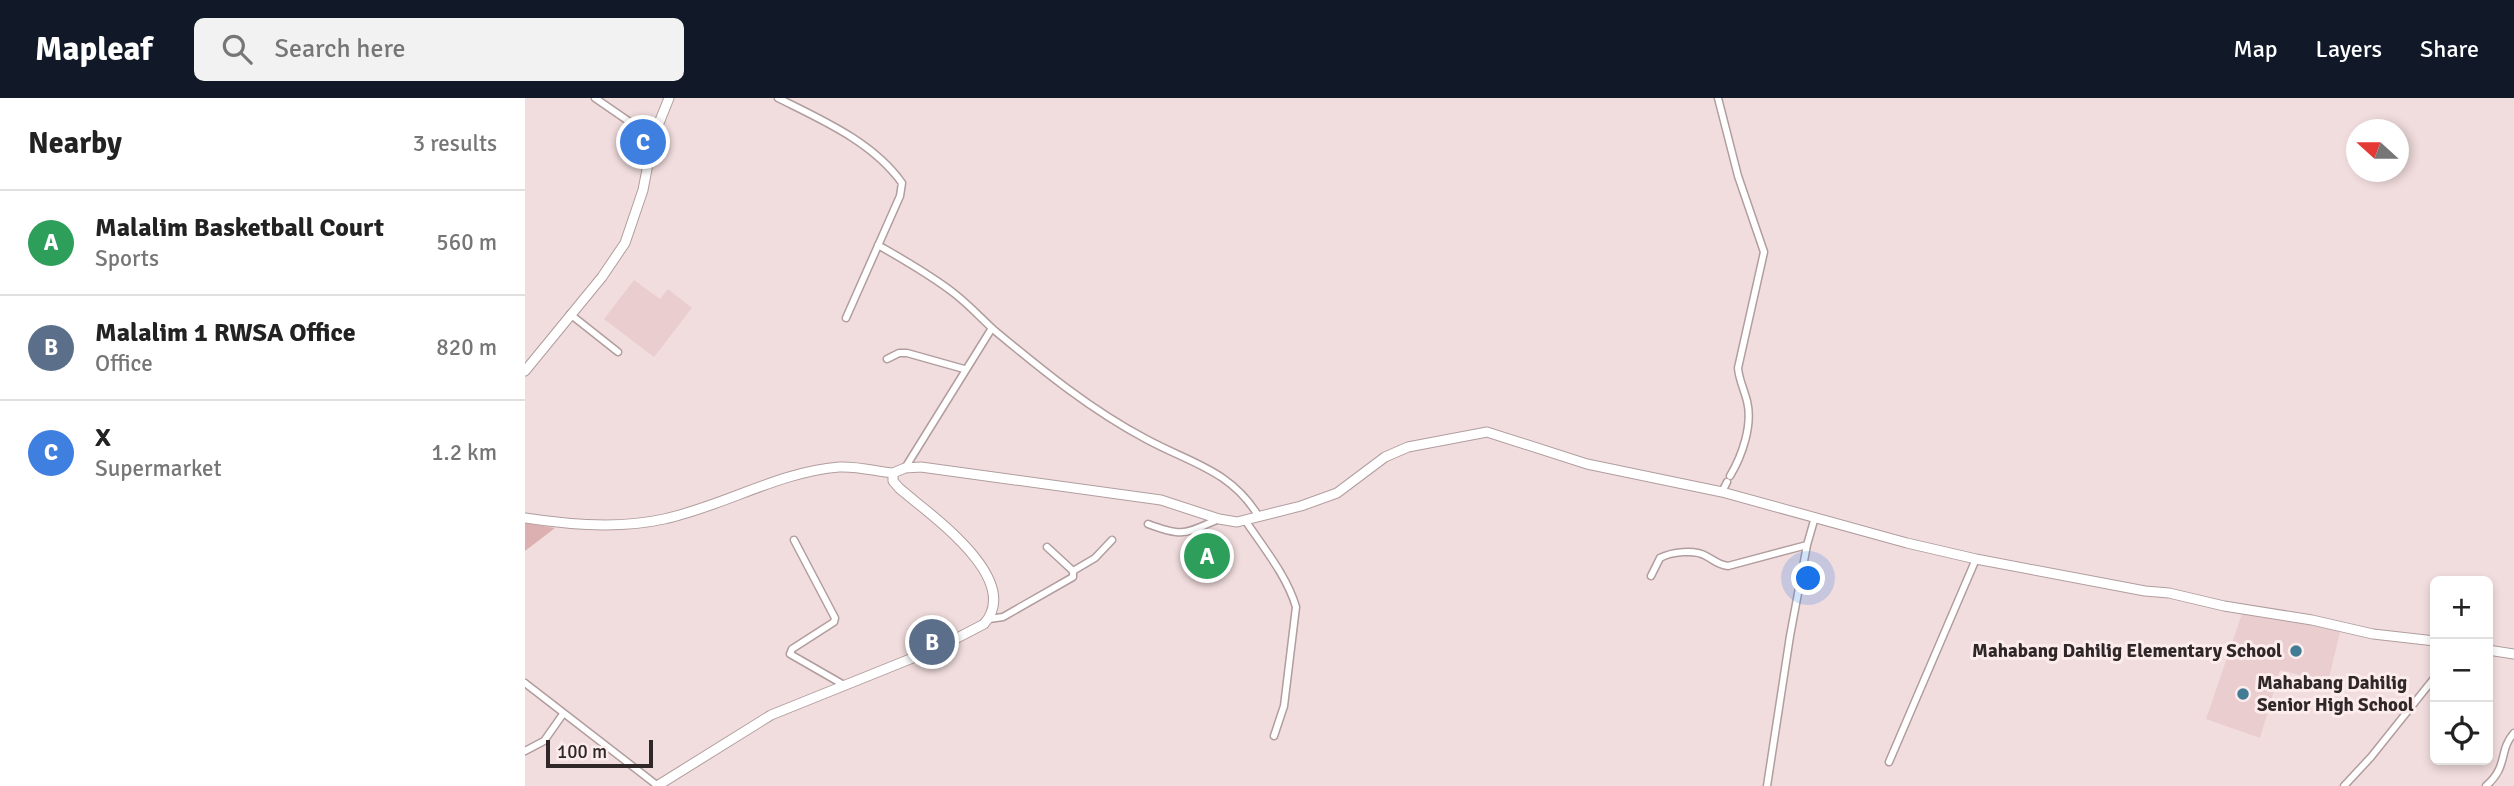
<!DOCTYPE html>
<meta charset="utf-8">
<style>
body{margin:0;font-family:Signika,sans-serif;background:#f2f2f2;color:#222}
.controls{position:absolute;right:21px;bottom:21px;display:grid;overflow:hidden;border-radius:10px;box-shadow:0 4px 10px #0003}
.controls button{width:63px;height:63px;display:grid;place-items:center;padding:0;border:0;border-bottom:2px solid #e0e0e0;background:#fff;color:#222;font:35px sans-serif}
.compass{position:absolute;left:1821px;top:21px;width:63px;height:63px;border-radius:50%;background:#fff;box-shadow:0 4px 10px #0003;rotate:291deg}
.scale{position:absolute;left:21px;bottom:18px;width:107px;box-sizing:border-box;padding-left:7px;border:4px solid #302828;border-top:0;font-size:19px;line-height:24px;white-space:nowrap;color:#302828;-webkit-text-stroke:5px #fdecec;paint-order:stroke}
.you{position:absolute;left:1284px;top:481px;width:24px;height:24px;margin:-18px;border:5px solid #fff;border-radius:50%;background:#1a73e8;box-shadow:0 0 0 10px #1a73e833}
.badge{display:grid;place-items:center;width:46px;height:46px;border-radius:50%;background:#111827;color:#fff;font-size:23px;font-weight:700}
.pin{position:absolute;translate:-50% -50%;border:4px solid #fff;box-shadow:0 2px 7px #0006}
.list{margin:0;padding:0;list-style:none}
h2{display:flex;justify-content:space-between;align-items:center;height:91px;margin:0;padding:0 28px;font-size:30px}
h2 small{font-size:23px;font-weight:400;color:#767676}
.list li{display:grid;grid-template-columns:46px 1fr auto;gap:21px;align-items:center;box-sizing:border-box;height:105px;padding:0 28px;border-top:2px solid #e0e0e0}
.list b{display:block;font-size:26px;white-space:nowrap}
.list p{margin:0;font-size:23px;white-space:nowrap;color:#767676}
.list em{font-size:23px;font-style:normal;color:#767676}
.icon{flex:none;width:38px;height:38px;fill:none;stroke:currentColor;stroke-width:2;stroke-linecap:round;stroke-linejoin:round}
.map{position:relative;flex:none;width:1989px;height:688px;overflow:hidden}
header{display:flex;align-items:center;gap:42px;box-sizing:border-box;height:98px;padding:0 35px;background:#111827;color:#fff}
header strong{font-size:33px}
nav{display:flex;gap:38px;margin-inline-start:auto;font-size:24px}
.search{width:490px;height:63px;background:#f2f2f2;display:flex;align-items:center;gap:18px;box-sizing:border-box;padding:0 24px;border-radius:10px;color:#767676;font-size:26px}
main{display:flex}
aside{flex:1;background:#fff}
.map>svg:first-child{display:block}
.built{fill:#eacdce}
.green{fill:#dcb0b1}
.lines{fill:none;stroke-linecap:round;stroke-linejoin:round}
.street-casing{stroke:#b19d9e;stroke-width:9}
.secondary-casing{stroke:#b19d9e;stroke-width:11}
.street{stroke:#fff;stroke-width:6}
.secondary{stroke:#fff;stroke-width:9}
.poi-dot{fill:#417c94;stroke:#fdecec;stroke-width:2.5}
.labels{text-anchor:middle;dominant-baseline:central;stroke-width:6;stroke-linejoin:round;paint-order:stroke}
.poi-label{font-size:19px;font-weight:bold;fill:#302828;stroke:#fdecec;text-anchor:end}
</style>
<header>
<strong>Mapleaf</strong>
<div class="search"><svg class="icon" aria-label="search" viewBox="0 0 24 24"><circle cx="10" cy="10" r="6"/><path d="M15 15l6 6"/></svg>Search here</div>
<nav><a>Map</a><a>Layers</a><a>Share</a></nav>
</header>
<main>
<aside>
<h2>Nearby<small>3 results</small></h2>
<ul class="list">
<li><span class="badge" style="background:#2e9e5b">A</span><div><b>Malalim Basketball Court</b><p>Sports</p></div><em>560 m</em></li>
<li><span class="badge" style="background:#5c6f8a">B</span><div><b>Malalim 1 RWSA Office</b><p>Office</p></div><em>820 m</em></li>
<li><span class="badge" style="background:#3f7fe0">C</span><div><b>X</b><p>Supermarket</p></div><em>1.2 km</em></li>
</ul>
</aside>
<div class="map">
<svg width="1989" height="688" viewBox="0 0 1989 688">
<rect width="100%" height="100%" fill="#f2ddde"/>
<path class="built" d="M109,182L135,201L143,191L167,210L129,259L79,221Z
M1718,513L1816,530L1803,584L1755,572L1735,640L1681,621Z"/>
<path class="green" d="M0,425L30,430L0,453Z
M673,442L692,443L691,475L671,473Z"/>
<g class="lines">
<g class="street-casing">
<path id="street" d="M70,0L128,40
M253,0C297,22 348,44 377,85L375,98L321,220
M1193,0L1213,78L1239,154L1213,270C1214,282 1219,291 1222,303C1228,327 1217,358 1205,378
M353,147C379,162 406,177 430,196C444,207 456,220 469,232C517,272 566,312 621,341C665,365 706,372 734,419
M45,216L93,254
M362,261L374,255H382L439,271
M380,370L467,230
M1197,394L1202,384
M720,422C738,449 762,478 771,509L759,608L749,638
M623,426C660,440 660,435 694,421
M269,442L310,520L309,524L267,551L265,556L319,587
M548,473L570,460L587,442
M1126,478L1135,460C1146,454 1170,451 1181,458C1189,462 1193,467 1203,468L1282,447
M464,521L478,519L548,479V473L522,449
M0,585L133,688
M0,653L19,643L38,616
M1364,664L1451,461
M1242,688L1265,538L1282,447L1290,419
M1819,688L1846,659L1910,579
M1961,688C1984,668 1973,653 1989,635"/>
</g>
<g class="secondary-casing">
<path id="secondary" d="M0,273L77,179L100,145L118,92L128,40L144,0
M368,375L380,370L396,369L636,402L694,421L712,424L776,408L812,395L860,359L883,349L962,334L1062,366L1197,394L1382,445L1451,461L1620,493L1644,495L1699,508L1787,522L1848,536L1910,543
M0,420C45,427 95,431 139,421C199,408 253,374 314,369C332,368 350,373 368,375V383L374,390C404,416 499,481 459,526L415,549L246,617L132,688
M1963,552L1989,556"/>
</g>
<use href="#street" class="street"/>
<use href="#secondary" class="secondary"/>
</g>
<g class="poi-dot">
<circle cx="1771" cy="553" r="7"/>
<circle cx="1718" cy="596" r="7"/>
</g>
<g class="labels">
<g class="poi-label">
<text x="1757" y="553">Mahabang Dahilig Elementary School</text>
<text x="1732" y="585" text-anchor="start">Mahabang Dahilig<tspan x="1732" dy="22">Senior High School</tspan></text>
</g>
</g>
</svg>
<div class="controls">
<button>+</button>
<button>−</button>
<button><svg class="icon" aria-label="locate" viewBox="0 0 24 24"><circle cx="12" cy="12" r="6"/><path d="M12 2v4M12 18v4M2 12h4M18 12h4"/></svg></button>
</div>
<svg class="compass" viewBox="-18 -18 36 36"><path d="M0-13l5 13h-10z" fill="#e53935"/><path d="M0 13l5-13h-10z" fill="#767676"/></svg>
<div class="scale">100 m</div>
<div class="you"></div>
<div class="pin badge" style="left:682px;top:458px;background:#2e9e5b">A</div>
<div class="pin badge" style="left:407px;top:544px;background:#5c6f8a">B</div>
<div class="pin badge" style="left:118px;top:44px;background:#3f7fe0">C</div>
</div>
</main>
